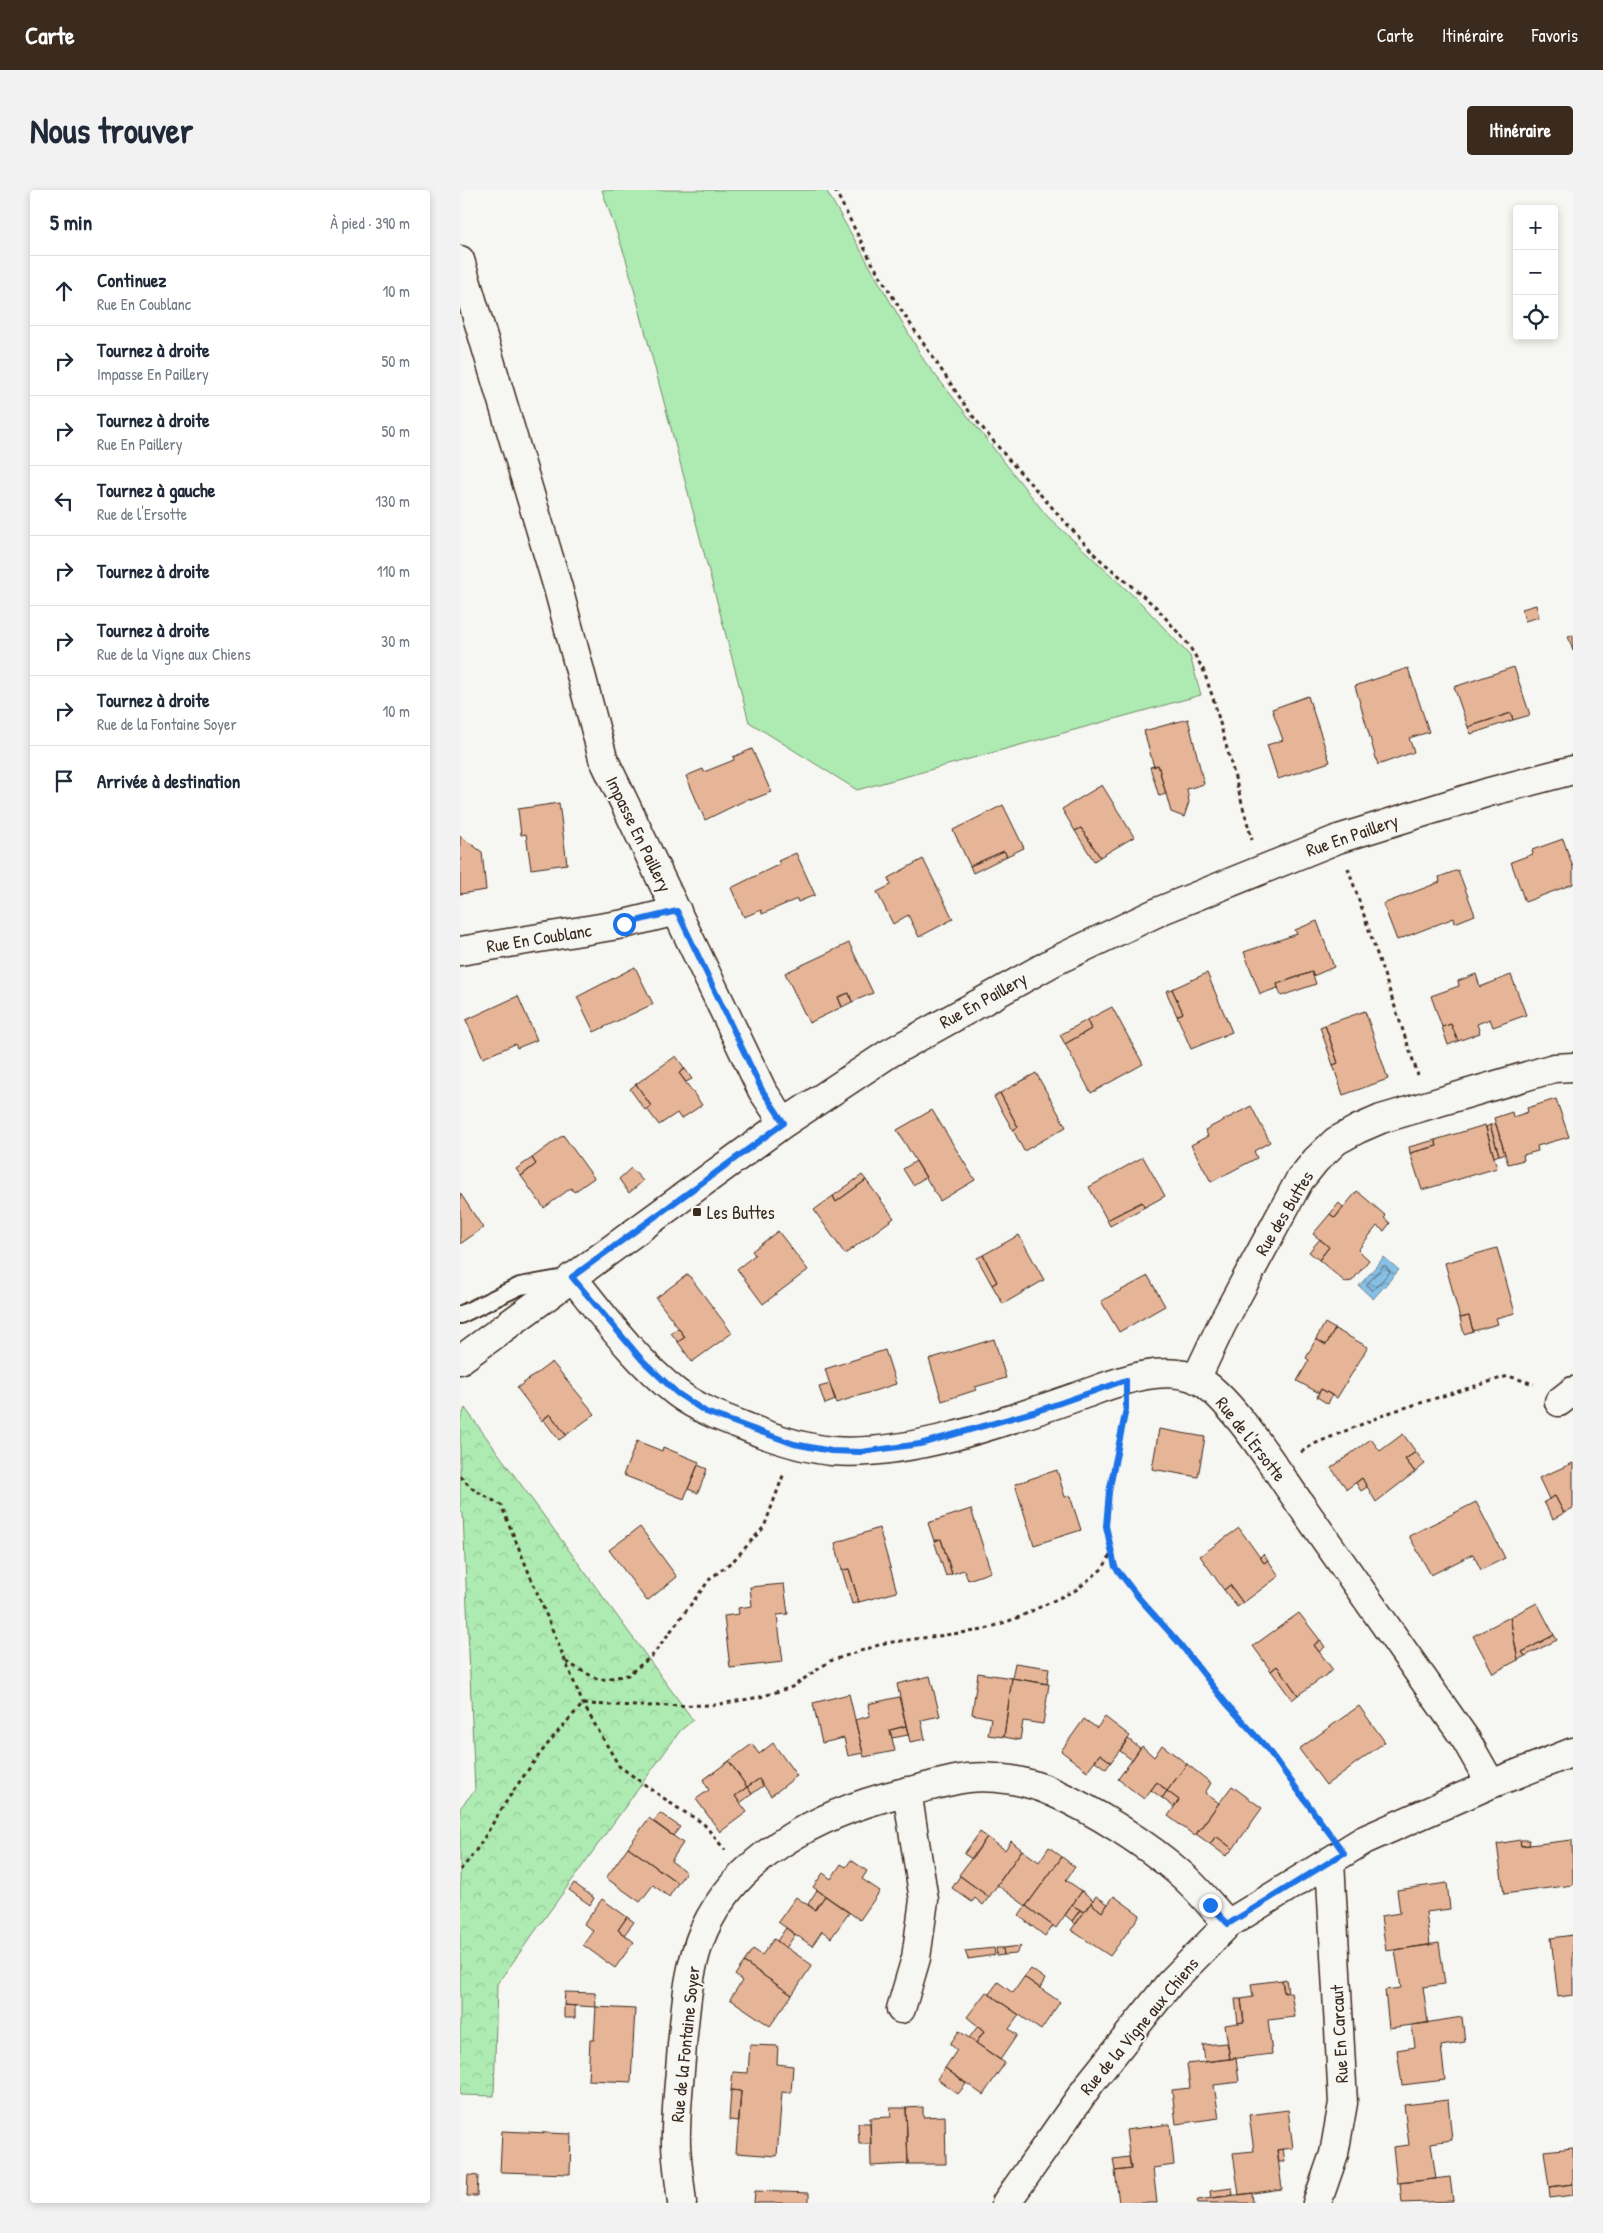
<!DOCTYPE html>
<html lang="fr">
<meta charset="utf-8">
<style>
body{margin:0;font-family:"Patrick Hand",sans-serif;background:#f2f2f3;color:#1f2937}
.controls{position:absolute;right:15px;top:15px;display:grid;overflow:hidden;border-radius:5px;box-shadow:0 2px 8px #0003}
.controls button{width:45px;height:45px;display:grid;place-items:center;padding:0;border:0;border-bottom:1px solid #e0e1e3;background:#fff;color:#1f2937;font:25px sans-serif}
.stop{position:absolute;width:15px;height:15px;margin:-11px;border:4px solid #1a73e8;border-radius:50%;background:#fff}
.stop.end{background:#1a73e8;border-color:#fff;box-shadow:0 1px 5px #0008}
.list{margin:0;padding:0;list-style:none}
h2{display:flex;justify-content:space-between;align-items:center;height:65px;margin:0;padding:0 20px;font-size:21px}
h2 small{font-size:16px;font-weight:400;color:#747a83}
.list li{display:grid;grid-template-columns:32px 1fr auto;gap:15px;align-items:center;box-sizing:border-box;height:70px;padding:0 20px;border-top:1px solid #e0e1e3}
.list b{display:block;font-size:19px;white-space:nowrap}
.list p{margin:0;font-size:16px;white-space:nowrap;color:#747a83}
.list em{font-size:16px;font-style:normal;color:#747a83}
.icon{flex:none;width:28px;height:28px;fill:none;stroke:currentColor;stroke-width:2;stroke-linecap:round;stroke-linejoin:round}
.map{position:relative;flex:none;width:1113px;height:2013px;overflow:hidden;border-radius:5px}
header{display:flex;align-items:center;gap:30px;box-sizing:border-box;height:70px;padding:0 25px;background:#3b2a1e;color:#fff}
header strong{font-size:24px}
nav{display:flex;gap:28px;margin-inline-start:auto;font-size:18px}
.intro{display:flex;align-items:center;justify-content:space-between;box-sizing:border-box;height:120px;padding:0 30px}
h1{margin:0;font-size:35px}
.button{padding:12px 22px;border-radius:5px;background:#3b2a1e;color:#fff;font-size:18px;font-weight:700}
main{display:flex;gap:30px;padding:0 30px}
aside{flex:1;background:#fff;border-radius:5px;box-shadow:0 2px 8px #0003}
.map>svg:first-child{display:block}
.park{fill:url(#park-crowns);stroke:#748a68}
.garden{fill:#adebb2;stroke:#748a68}
.water{fill:url(#water-waves);stroke:#688495}
.lines{fill:none;stroke-linecap:round;stroke-linejoin:round}
.shore{stroke:#59666e;stroke-width:1}
.building{fill:#e6b497;stroke:#3b2a1e}
.lane-casing{stroke:#3b2a1e;stroke-width:20}
.street-casing{stroke:#3b2a1e;stroke-width:31}
.path{stroke:#3b2a1e;stroke-width:3;stroke-dasharray:4 4;stroke-linecap:butt}
.lane{stroke:#f6f6f2;stroke-width:16}
.street{stroke:#f6f6f2;stroke-width:28}
.route{stroke:#1a73e8;stroke-width:6}
.poi-dot{fill:#3b2a1e;stroke:#f6f6f2;stroke-width:2}
.labels{text-anchor:middle;dominant-baseline:central;stroke-width:4;stroke-linejoin:round;paint-order:stroke}
.street-label{font-size:18px;fill:#3b2a1e;stroke:#f6f6f2}
.poi-label{font-size:18px;fill:#3b2a1e;stroke:#f6f6f2;text-anchor:start}
</style>
<header>
<strong>Carte</strong>
<nav><a>Carte</a><a>Itinéraire</a><a>Favoris</a></nav>
</header>
<div class="intro"><h1>Nous trouver</h1><a class="button">Itinéraire</a></div>
<main>
<aside>
<h2>5 min<small>À pied · 390 m</small></h2>
<ul class="list">
<li><svg class="icon" aria-label="ahead" viewBox="0 0 24 24"><path d="M12 20V5M6 11l6-6 6 6"/></svg><div><b>Continuez</b><p>Rue En Coublanc</p></div><em>10 m</em></li>
<li><svg class="icon" aria-label="right" viewBox="0 0 24 24"><path d="M7 20v-9h11M14 6l5 5-5 5"/></svg><div><b>Tournez à droite</b><p>Impasse En Paillery</p></div><em>50 m</em></li>
<li><svg class="icon" aria-label="right" viewBox="0 0 24 24"><path d="M7 20v-9h11M14 6l5 5-5 5"/></svg><div><b>Tournez à droite</b><p>Rue En Paillery</p></div><em>50 m</em></li>
<li><svg class="icon" aria-label="left" viewBox="0 0 24 24"><path d="M17 20v-9H6M10 6l-5 5 5 5"/></svg><div><b>Tournez à gauche</b><p>Rue de l'Ersotte</p></div><em>130 m</em></li>
<li><svg class="icon" aria-label="right" viewBox="0 0 24 24"><path d="M7 20v-9h11M14 6l5 5-5 5"/></svg><div><b>Tournez à droite</b></div><em>110 m</em></li>
<li><svg class="icon" aria-label="right" viewBox="0 0 24 24"><path d="M7 20v-9h11M14 6l5 5-5 5"/></svg><div><b>Tournez à droite</b><p>Rue de la Vigne aux Chiens</p></div><em>30 m</em></li>
<li><svg class="icon" aria-label="right" viewBox="0 0 24 24"><path d="M7 20v-9h11M14 6l5 5-5 5"/></svg><div><b>Tournez à droite</b><p>Rue de la Fontaine Soyer</p></div><em>10 m</em></li>
<li><svg class="icon" aria-label="arrive" viewBox="0 0 24 24"><path d="M6 21V4h12l-3 4 3 4H6"/></svg><div><b>Arrivée à destination</b></div></li>
</ul>
</aside>
<div class="map">
<svg width="1113" height="2013" viewBox="0 0 1113 2013">
<defs>
<pattern id="park-crowns" width="20" height="18" patternUnits="userSpaceOnUse" patternTransform="scale(1.25)"><rect width="20" height="18" fill="#adebb2"/><path d="M2 6a3 3 0 1 1 6 0M12 15a3 3 0 1 1 6 0" fill="none" stroke="#96ca99"/></pattern>
<pattern id="water-waves" width="16" height="10" patternUnits="userSpaceOnUse" patternTransform="scale(1.25)"><rect width="16" height="10" fill="#86c0e5"/><path d="M0 5q4-4 8 0t8 0" fill="none" stroke="#6f9cb9"/></pattern>
</defs>
<rect width="100%" height="100%" fill="#f6f6f2"/>
<filter id="ink" filterUnits="userSpaceOnUse"><feTurbulence type="fractalNoise" baseFrequency=".02" numOctaves="2"/><feDisplacementMap in="SourceGraphic" scale="10" xChannelSelector="R" yChannelSelector="G"/><feConvolveMatrix kernelMatrix="1 2 1 2 8 2 1 2 1" color-interpolation-filters="sRGB"/></filter>
<g filter="url(#ink)">
<path class="park" d="M5,1218L233,1530L220,1541L37,1794L34,1906L0,1905V1618L15,1600L3,1324L0,1320V1231Z"/>
<path class="garden" d="M142,0H366L465,172L587,326L680,412L730,466L741,505L397,600L289,532L166,69Z"/>
<path class="water" d="M924,1067L939,1080L913,1109L899,1096Z"/>
<g class="lines">
<path class="shore" d="M923,1076H926L930,1082L912,1101L907,1095Z"/>
</g>
<path class="building" d="M1076,415L1079,427L1065,431L1062,419Z
M1113,445V461L1108,446Z
M1054,477L1070,525L1053,530L1051,523L1008,537L994,497Z
M948,478L969,542L949,548L954,562L918,575L895,496Z
M848,506L870,572L818,589L807,555L823,550L812,519Z
M1051,523L1053,530L1011,544L1008,537Z
M728,529L744,594L727,599L729,612L724,627L711,622L698,575L694,577L684,541Z
M292,559L311,602L291,610L290,608L245,630L226,586L243,579L244,582L274,570L273,567Z
M698,575L706,604L699,606L690,577Z
M642,595L674,647L640,667L621,638L615,641L602,619Z
M99,613L107,674L71,679L66,644L61,645L58,619Z
M543,615L564,658L547,666L544,661L510,676L493,640Z
M621,638L640,667L634,671L615,641Z
M0,646L22,662L26,700L0,704Z
M1103,649L1113,677V694L1065,712L1051,672L1073,664L1072,660Z
M544,661L547,666L513,683L510,676Z
M336,663L355,705L338,712L337,709L302,724L301,720L284,727L271,698L320,674L318,671Z
M463,669L493,729L459,747L448,725L433,734L417,702L431,695L428,688Z
M998,680L1015,725L995,733L994,728L937,750L923,714L980,692L979,687Z
M857,731L874,777L853,786L852,782L817,794L818,798L800,804L784,762L837,744L835,740Z
M389,753L413,803L392,812L389,803L378,807L382,817L349,833L325,783Z
M175,777L193,814L134,842L117,807Z
M852,782L856,794L821,806L817,794Z
M747,783L772,842L731,859L717,826L723,823L712,799Z
M1016,784L1020,797L1051,785L1066,825L1033,837L1030,829L1017,834L1020,843L998,851L991,834L982,837L971,806L999,796L998,791Z
M712,799L723,823L717,826L706,801Z
M389,803L392,812L382,817L378,807Z
M58,806L77,850L57,858L55,854L23,868L6,830Z
M652,817L683,874L631,903L605,854L631,839L627,830Z
M905,821L928,889L883,905L873,875L878,873L865,835Z
M627,830L631,839L605,854L600,845Z
M991,834L998,851L988,855L982,837Z
M865,835L878,873L873,875L860,837Z
M216,866L225,879L219,883L242,915L221,929L217,923L199,935L187,919L191,916L176,894Z
M225,879L232,889L226,892L219,883Z
M576,883L606,937L564,961L553,940L558,937L540,903Z
M176,894L191,916L185,920L170,899Z
M540,903L558,937L553,940L534,907Z
M1096,909L1109,947L1077,956L1078,961L1063,965L1064,970L1048,974L1034,928L1052,922L1053,927L1068,922L1067,918Z
M791,916L810,952L794,961L797,968L751,992L731,955L748,946L745,940Z
M472,920L515,990L480,1011L437,940Z
M1036,934L1045,964L1039,965L1030,935Z
M1025,935L1037,978L962,1000L950,963L977,956L975,950Z
M1030,935L1039,965L1034,967L1026,937Z
M103,945L134,988L114,1002L111,998L84,1018L61,986L76,974L72,968Z
M975,950L977,956L950,963L949,957Z
M683,967L705,1006L685,1017L682,1012L647,1030L629,997Z
M72,968L76,974L61,986L56,979Z
M456,971L466,987L453,995L443,979Z
M171,978L183,991L169,1003L159,989Z
M402,985L406,990L376,1012L373,1006Z
M406,990L434,1028L385,1064L354,1020L373,1006L376,1012Z
M897,1001L926,1026L924,1028L930,1033L924,1041L917,1036L898,1060L909,1070L892,1091L885,1092L859,1070L869,1057L853,1044L870,1024L875,1028Z
M0,1003L23,1038L0,1054Z
M682,1012L685,1017L650,1036L647,1030Z
M879,1013L883,1017L875,1028L870,1024Z
M318,1041L348,1080L303,1114L277,1079L295,1065L292,1061Z
M559,1045L584,1090L543,1114L532,1095L537,1092L523,1065Z
M860,1049L869,1057L859,1070L849,1062Z
M1037,1058L1055,1123L1036,1128L1038,1134L1013,1141L1009,1126L1000,1128L985,1073Z
M523,1065L537,1092L532,1095L517,1068Z
M228,1084L272,1143L232,1172L218,1152L225,1147L196,1108Z
M688,1086L705,1116L659,1142L641,1111Z
M1009,1126L1013,1141L1004,1144L1000,1128Z
M865,1133L875,1139L866,1155L856,1149Z
M218,1138L225,1147L218,1152L211,1143Z
M875,1139L908,1157L877,1208L861,1199L859,1203L837,1191L849,1170L846,1168L856,1149L866,1155Z
M534,1149L546,1188L515,1197L516,1200L482,1211L469,1169Z
M425,1160L436,1194L376,1213L365,1179Z
M92,1172L135,1224L106,1245L90,1224L82,1231L57,1198Z
M370,1194L376,1210L365,1214L359,1197Z
M861,1199L872,1205L868,1214L857,1207Z
M90,1224L106,1245L99,1250L83,1229Z
M699,1239L745,1247L738,1287L692,1279Z
M943,1244L956,1262L945,1269L955,1282L916,1312L902,1288L887,1299L871,1278L911,1249L920,1261Z
M177,1251L202,1261L203,1257L239,1272L224,1309L163,1285Z
M956,1262L965,1274L955,1282L945,1269Z
M1113,1273V1318L1104,1323L1095,1306L1089,1309L1079,1288Z
M238,1275L247,1279L238,1303L228,1299Z
M597,1280L605,1307L610,1306L621,1340L574,1355L555,1294Z
M902,1288L907,1297L901,1301L896,1293Z
M1095,1306L1104,1323L1093,1329L1084,1312Z
M1016,1312L1045,1368L1021,1380L1013,1364L971,1385L949,1346Z
M511,1319L531,1382L508,1390L504,1380L492,1384L481,1349L474,1351L468,1333Z
M180,1337L217,1387L187,1411L149,1360Z
M419,1338L437,1402L399,1412L389,1379L382,1380L375,1353Z
M779,1338L804,1373L808,1370L819,1386L783,1413L770,1395L764,1400L740,1366Z
M481,1349L492,1384L486,1386L474,1351Z
M803,1364L808,1370L804,1373L800,1367Z
M389,1379L399,1412L392,1414L382,1380Z
M324,1394L328,1424L317,1425L323,1472L270,1478L264,1426L279,1424L278,1418L292,1416L290,1397Z
M770,1395L783,1413L777,1417L764,1400Z
M1077,1413L1094,1445L1062,1462L1065,1466L1058,1470L1050,1427Z
M839,1423L860,1450L854,1455L873,1480L838,1505L817,1476L811,1481L793,1456Z
M1050,1427L1058,1470L1033,1483L1013,1446Z
M1094,1445L1097,1450L1065,1466L1062,1462Z
M860,1450L865,1457L859,1462L854,1455Z
M555,1473L589,1478L587,1494L552,1488Z
M817,1476L838,1505L832,1510L811,1481Z
M518,1483L552,1488L544,1547L528,1545L531,1528L512,1524Z
M470,1486L480,1526L461,1530L465,1549L450,1552L437,1494Z
M552,1488L589,1494L583,1534L563,1531L560,1550L544,1547Z
M389,1504L403,1563L388,1566L384,1548L362,1553L353,1513Z
M439,1507L446,1536L430,1540L435,1561L404,1567L395,1530L410,1526L408,1514Z
M899,1516L925,1552L866,1595L839,1559Z
M645,1527L670,1546L651,1572L640,1564L627,1581L601,1561L624,1529L637,1538Z
M446,1536L448,1545L432,1548L430,1540Z
M668,1549L680,1558L672,1570L660,1561Z
M313,1553L337,1586L311,1606L299,1589L287,1597L269,1571L292,1554L299,1564Z
M702,1555L727,1574L707,1601L697,1592L684,1609L658,1589L682,1556L694,1567Z
M640,1564L651,1572L646,1579L635,1571Z
M269,1571L287,1597L275,1606L287,1622L260,1642L236,1609L249,1600L243,1590Z
M727,1574L751,1593L745,1603L759,1613L735,1646L708,1626L719,1610L707,1601Z
M299,1589L303,1596L292,1604L287,1597Z
M697,1592L707,1601L702,1608L691,1600Z
M772,1596L802,1618L773,1659L756,1646L750,1654L736,1644Z
M287,1597L292,1604L280,1613L275,1606Z
M707,1601L719,1610L714,1617L702,1608Z
M200,1623L220,1637L213,1646L193,1632Z
M189,1628L223,1653L211,1671L226,1682L218,1693L168,1657Z
M520,1642L527,1647L512,1669L504,1664Z
M756,1646L773,1659L766,1666L750,1654Z
M527,1647L545,1660L551,1651L562,1660L529,1707L499,1685Z
M1060,1650H1069L1070,1655L1061,1656Z
M1060,1650L1061,1656L1112,1650L1113,1695L1044,1704L1037,1654Z
M168,1657L218,1693L209,1707L193,1695L180,1712L146,1688Z
M589,1657L602,1667L566,1716L537,1695L562,1660L579,1672Z
M602,1667L615,1677L606,1690L622,1701L596,1738L566,1716Z
M391,1670L407,1681L402,1689L420,1701L400,1730L353,1697L363,1683L371,1689L381,1674L386,1677Z
M500,1686L529,1707L523,1715L515,1708L512,1712L492,1698Z
M114,1693L134,1708L130,1715L109,1700Z
M987,1693L990,1719L966,1722L970,1755L926,1761L921,1726L940,1723L937,1700Z
M357,1700L365,1706L355,1720L348,1714Z
M622,1701L633,1710L624,1722L612,1715Z
M365,1706L389,1723L371,1748L362,1741L352,1756L318,1732L336,1707L355,1720Z
M636,1706L648,1714L642,1722L631,1713Z
M654,1706L680,1725L650,1766L611,1740L631,1713L642,1722Z
M142,1709L167,1727L158,1740L174,1752L155,1778L123,1755L133,1741L124,1734Z
M612,1715L620,1720L612,1731L605,1725Z
M566,1716L593,1736L585,1746L559,1726Z
M620,1720L624,1722L616,1734L612,1731Z
M167,1727L174,1732L164,1745L158,1740Z
M326,1738L335,1745L326,1758L317,1751Z
M1113,1745V1805L1098,1807L1091,1748Z
M314,1749L352,1775L332,1805L284,1772L293,1759L302,1765Z
M979,1753L985,1794L963,1797L968,1833L929,1838L925,1800L941,1798L935,1760Z
M561,1756L556,1764L544,1765L543,1758Z
M534,1758L535,1765L508,1769L505,1761Z
M536,1758H543L544,1765L537,1766Z
M284,1772L332,1805L310,1836L270,1809L282,1791L275,1785Z
M571,1779L585,1789L580,1798L564,1787Z
M564,1787L600,1812L581,1840L529,1804L538,1792L553,1803Z
M826,1789L828,1802L824,1803L822,1790Z
M822,1790L824,1803L831,1802L835,1827L808,1830L812,1864L770,1869L765,1835L784,1832L781,1809L793,1807L791,1794Z
M105,1802L135,1803L136,1817L104,1815Z
M526,1802L559,1825L549,1839L557,1845L540,1870L516,1853L524,1841L507,1827Z
M775,1809H781L784,1832L778,1833Z
M104,1815L115,1816V1828H104Z
M136,1817L175,1819L171,1892L128,1890L130,1850H134Z
M1002,1827L1005,1852L981,1856L985,1890L942,1895L937,1860L955,1857L952,1835Z
M518,1836L524,1841L516,1853L509,1848Z
M499,1841L545,1873L523,1905L485,1878L497,1860L490,1854Z
M767,1853L770,1869L745,1872L743,1855Z
M290,1855L318,1856L317,1874L333,1876L331,1903L322,1902L317,1966L276,1963L281,1901L271,1900L273,1882L288,1883Z
M776,1868L779,1892L754,1895L759,1928L716,1934L712,1900L730,1898L727,1874Z
M485,1878L506,1894L498,1904L477,1889Z
M271,1900L281,1901L279,1931L269,1930Z
M988,1910L992,1950L971,1953L976,1989L937,1993L933,1957L949,1955L944,1915Z
M463,1917V1927L485,1926L486,1974H448L446,1918Z
M430,1918H446L448,1974L411,1976L410,1928L431,1927Z
M828,1920L833,1958L817,1960L822,1999L779,2005L773,1963L794,1961L789,1925Z
M398,1933H410L411,1954H399Z
M710,1934L714,1975L693,1978L697,2013H659L655,1981L671,1979L666,1940Z
M42,1941L111,1944L110,1984L40,1982Z
M1113,1958V1994L1089,1997L1084,1961Z
M823,1959L825,1972H819L817,1960Z
M669,1967L671,1979L655,1981L653,1969Z
M8,1985L18,1986L17,2006H7Z
M990,1987L993,2011L942,2013L940,1993Z
M1113,1994V2005L1090,2008L1089,1997Z
M772,1998L773,2005L751,2008L750,2001Z
M295,2001L349,2003V2013H294Z
M792,2003L793,2013H738L737,2010Z"/>
<g class="lines">
<g class="lane-casing">
<path id="lane" d="M0,1125L60,1096L105,1088"/>
</g>
<g class="street-casing">
<path id="street" d="M0,70L98,398L143,568L302,900L324,933
M0,761L164,734L217,721
M112,1087C144,1127 176,1171 217,1203C237,1218 260,1227 284,1236C312,1248 342,1258 372,1261C448,1267 548,1231 619,1206C654,1194 700,1173 737,1189C770,1205 820,1286 843,1318C897,1395 952,1472 1006,1550L1031,1594
M0,1170L324,933L428,864L595,771L702,720L878,649L1029,602L1113,580
M736,1189L762,1134L839,991L856,970L876,951L898,939L921,929L1094,878L1113,877
M1099,1212L1113,1201
M441,1819L456,1768L464,1710L447,1601
M222,2013C220,1994 217,1974 216,1955C215,1922 220,1888 222,1855C226,1816 228,1777 244,1740C281,1658 376,1616 459,1599C475,1595 492,1590 508,1588C534,1585 568,1591 592,1602C634,1620 688,1655 722,1685C738,1699 753,1718 768,1734
M546,2013L631,1892L710,1793L768,1734L904,1650L1031,1594L1113,1562
M857,2013L874,1964L883,1913L870,1671"/>
</g>
<path class="path" d="M375,0L411,71L439,117L511,224L549,270L637,367L696,417L728,454L743,479L754,511L792,650
M888,678L958,885
M665,1223L649,1302L646,1336L655,1377L679,1408L721,1454L766,1513L806,1557L864,1638
M841,1262L854,1254L931,1222L1048,1186L1074,1194
M0,1286L13,1299L41,1315L123,1514L159,1576L216,1617L243,1633L265,1660
M106,1472L139,1490L168,1485L192,1466L250,1389L275,1369L304,1337L324,1283
M0,1680C18,1661 27,1642 41,1620C65,1582 92,1546 123,1514L179,1516L254,1515L300,1507L332,1497L370,1471L425,1453L523,1440L557,1428L616,1400L643,1378L652,1362"/>
<use href="#lane" class="lane"/>
<use href="#street" class="street"/>
</g>
</g>
<g class="lines" filter="url(#ink)">
<path class="route" d="M164,734L217,721L302,900L324,933L112,1087L182,1170L217,1203L246,1222L334,1254L371,1261L401,1262L460,1254L577,1221L666,1190V1219L649,1302L646,1336L655,1377L679,1408L720,1454L766,1513L806,1557L884,1663L768,1734L750,1715"/>
</g>
<rect class="poi-dot" x="232" y="1017" width="10" height="10" rx="2.5"/>
<g class="labels">
<g class="street-label">
<text transform="translate(179 644) rotate(64)">Impasse En Paillery</text>
<text transform="translate(892 645) rotate(-19)">Rue En Paillery</text>
<text transform="translate(79 748) rotate(-9)">Rue En Coublanc</text>
<text transform="translate(523 810) rotate(-29)">Rue En Paillery</text>
<text transform="translate(824 1023) rotate(-59)">Rue des Buttes</text>
<text transform="translate(791 1249) rotate(52)">Rue de l'Ersotte</text>
<text transform="translate(679 1836) rotate(-50)">Rue de la Vigne aux Chiens</text>
<text transform="translate(879 1844) rotate(-93)">Rue En Carcaut</text>
<text transform="translate(225 1854) rotate(-84)">Rue de la Fontaine Soyer</text>
</g>
<g class="poi-label">
<text x="247" y="1022">Les Buttes</text>
</g>
</g>
</svg>
<div class="controls">
<button>+</button>
<button>−</button>
<button><svg class="icon" aria-label="locate" viewBox="0 0 24 24"><circle cx="12" cy="12" r="6"/><path d="M12 2v4M12 18v4M2 12h4M18 12h4"/></svg></button>
</div>
<div class="stop" style="left:164px;top:734px"></div>
<div class="stop end" style="left:750px;top:1715px"></div>
</div>
</main>
